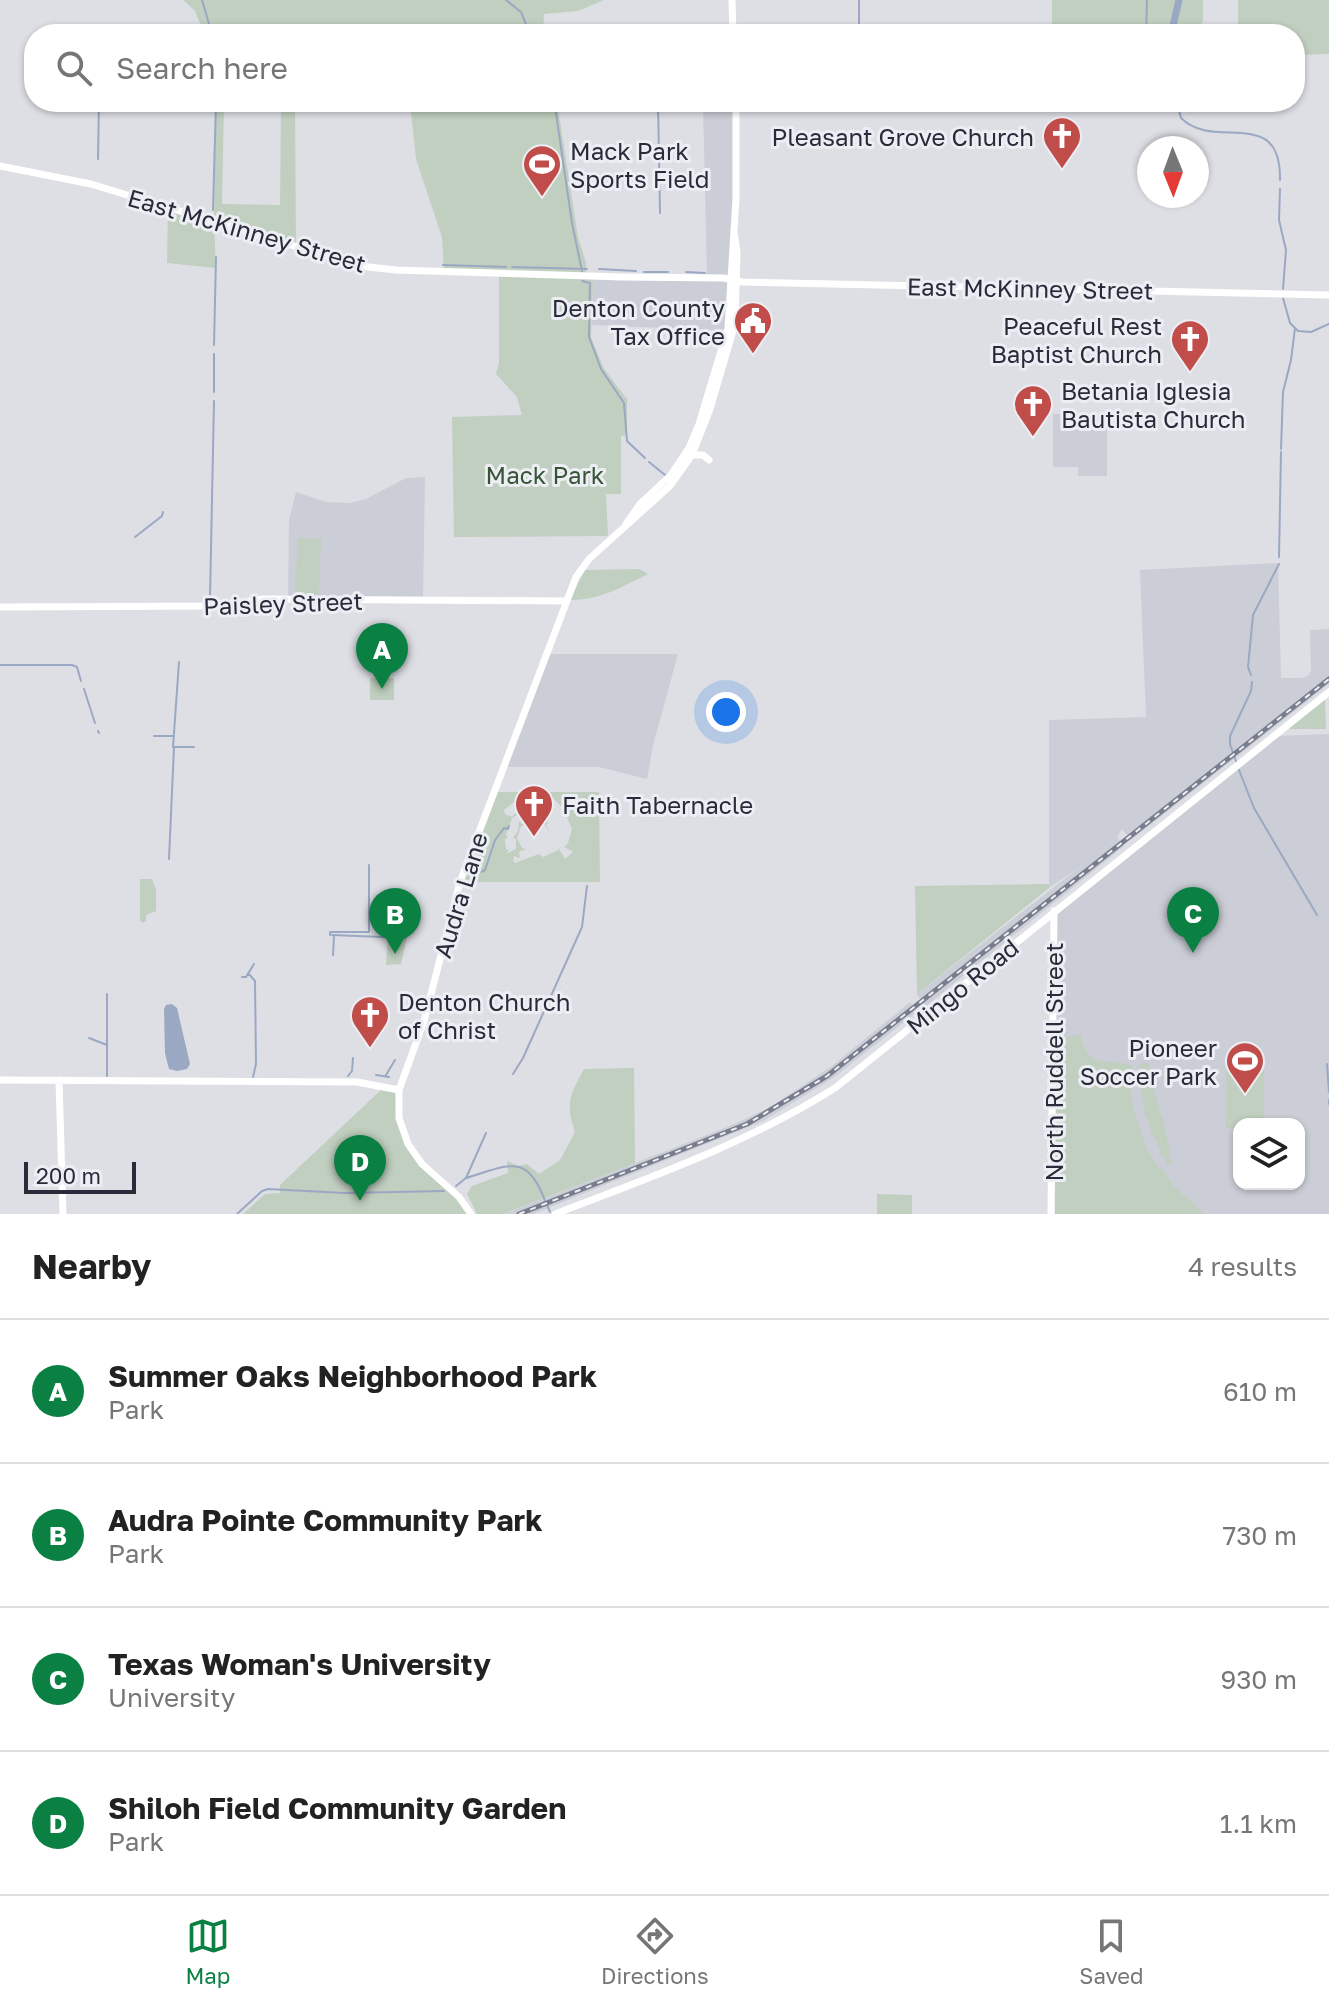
<!DOCTYPE html>
<style>
body{margin:0;font-family:"Golos Text",sans-serif;background:#f2f2f2;color:#222}
.controls{position:absolute;right:24px;bottom:24px;display:grid;overflow:hidden;border-radius:16px;box-shadow:0 2px 6px #0004}
.controls button{width:72px;height:72px;display:grid;place-items:center;padding:0;border:0;border-bottom:2px solid #e0e0e0;background:#fff;color:#222;font:40px sans-serif}
.compass{position:absolute;left:1137px;top:136px;width:72px;height:72px;border-radius:50%;background:#fff;box-shadow:0 2px 6px #0004;rotate:179deg}
.scale{position:absolute;left:24px;bottom:20px;width:112px;box-sizing:border-box;padding-left:8px;border:4px solid #282c3a;border-top:0;font-size:22px;line-height:28px;white-space:nowrap;color:#282c3a;-webkit-text-stroke:6px #eceef3;paint-order:stroke}
.you{position:absolute;left:726px;top:712px;width:28px;height:28px;margin:-20px;border:6px solid #fff;border-radius:50%;background:#1a73e8;box-shadow:0 0 0 12px #1a73e833}
.badge{display:grid;place-items:center;width:52px;height:52px;border-radius:50%;background:#0b8043;color:#fff;font-size:26px;font-weight:700}
.pin{position:absolute;translate:-50% -66px;filter:drop-shadow(0 2px 4px #0008)}
.pin::after{content:'';position:absolute;top:42px;width:28px;height:24px;background:inherit;clip-path:polygon(0 0,100% 0,50% 100%)}
.list{margin:0;padding:0;list-style:none}
h2{display:flex;justify-content:space-between;align-items:center;height:104px;margin:0;padding:0 32px;font-size:34px}
h2 small{font-size:26px;font-weight:400;color:#767676}
.list li{display:grid;grid-template-columns:52px 1fr auto;gap:24px;align-items:center;box-sizing:border-box;height:144px;padding:0 32px;border-top:2px solid #e0e0e0}
.list b{display:block;font-size:30px;white-space:nowrap}
.list p{margin:0;font-size:26px;white-space:nowrap;color:#767676}
.list em{font-size:26px;font-style:normal;color:#767676}
.icon{flex:none;width:44px;height:44px;fill:none;stroke:currentColor;stroke-width:2;stroke-linecap:round;stroke-linejoin:round}
.map{position:relative;flex:none;width:1329px;height:1214px;overflow:hidden}
.search{position:absolute;background:#fff;box-shadow:0 2px 6px #0004;left:24px;right:24px;top:24px;height:88px;display:flex;align-items:center;gap:20px;box-sizing:border-box;padding:0 28px;border-radius:32px;color:#767676;font-size:30px}
.sheet{height:680px;background:#fff}
nav{display:flex;justify-content:space-around;align-items:center;box-sizing:border-box;height:112px;border-top:2px solid #e0e0e0;background:#fff;font-size:22px;color:#767676}
nav a{display:grid;justify-items:center;gap:4px}
nav .on{color:#0b8043}
.map>svg:first-child{display:block}
.built{fill:#cbced6;fill-rule:evenodd}
.green{fill:#c0cfbf;fill-rule:evenodd}
.water{fill:#9ba8c3}
.lines{fill:none;stroke-linecap:round;stroke-linejoin:round}
.stream{stroke:#9ba8c3;stroke-width:2}
.river{stroke:#9ba8c3;stroke-width:7}
.secondary{stroke:#fff;stroke-width:7}
.rail-casing{stroke:#787d8d;stroke-width:5}
.rail{stroke:#eceef3;stroke-width:2;stroke-dasharray:6;stroke-linecap:butt}
.labels{text-anchor:middle;dominant-baseline:central;stroke-width:6;stroke-linejoin:round;paint-order:stroke}
.poi-label{font-size:24px;fill:#282c3a;stroke:#eceef3;text-anchor:end}
.street-label{font-size:24px;fill:#282c3a;stroke:#eceef3}
.park-label{font-size:24px;fill:#375536;stroke:#eceef3}
</style>
<div class="map">
<svg width="1329" height="1214" viewBox="0 0 1329 1214">
<rect width="100%" height="100%" fill="#dddfe5"/>
<path class="built" d="M703,102H736L733,331L592,325L593,280L586,276L707,277Z
M1053,414H1107V476H1078V467H1053Z
M425,477L423,600L288,599L289,520L296,492L326,502L350,503L366,499L406,478Z
M1278,563L1281,678H1302L1308,676L1311,670L1310,630L1329,629V684L1131,840L1122,829L1117,837L1124,846L925,1007L917,994L1081,866L1049,888V720L1146,717L1140,570Z
M547,654H678L653,745L647,779L599,767H503Z
M1329,734V1214H1055L1057,913L1277,736ZM1239,1124H1299V1184H1239Z
M910,1002L917,1012L833,1078L763,1121L533,1214H504L730,1126L769,1108L832,1066Z"/>
<path class="green" d="M183,0H604L578,11L544,14L543,34H204L195,11Z
M1052,0H1203V21L1196,34H1052Z
M1238,0H1329V54L1295,55V34H1238Z
M216,102H295L296,248L214,223L216,268L167,263L168,208L214,222ZM224,103L281,104L280,205L222,204Z
M410,102H557L578,237L586,263V276L593,280L591,337L604,369L627,399V435L621,436V494H606L608,536L454,537L452,417L522,415L517,397L496,374L499,362V273L444,272L442,237L416,159Z
M298,538L321,539L319,594L295,593Z
M639,569L648,574C621,587 601,600 570,600L585,570Z
M370,678H394V700H370Z
M1325,698L1326,729H1290L1289,728Z
M494,792H599L600,882H461ZM534,794L550,796L549,799L552,797L563,808L562,813H565L572,829L568,843L564,847L573,852L565,859L558,847L559,850L543,857L539,854L515,863L513,861L514,856L520,858L519,852L526,849L522,848L517,838L521,826L544,818L546,822L544,824L551,834L546,825L548,823L544,814L540,812L522,824L519,821L518,831L513,838L516,839V849L506,854L509,850L506,849L505,839L508,838L506,835L512,818L531,807L534,809L532,802V805L519,811L517,809V812L512,817L505,814L504,810L514,802L516,804V801L530,795L533,797Z
M140,879H152L156,890V911L146,915V921L143,923L140,921Z
M1049,884V888L917,994L915,886Z
M388,933H408L401,964L386,965Z
M1080,1034C1090,1075 1110,1054 1133,1067V1076L1130,1077L1132,1103L1136,1104L1133,1105L1135,1115H1138L1136,1118L1143,1138H1146L1143,1140L1151,1156L1154,1155L1152,1158L1159,1169L1162,1168L1177,1190L1179,1189L1182,1196L1185,1195L1204,1214H1055L1057,1043L1058,1040Z
M1143,1062L1149,1064L1153,1086H1156L1153,1088L1158,1105L1161,1104L1158,1107L1162,1119L1166,1120L1163,1121L1165,1131L1169,1132L1166,1133L1169,1149H1172L1169,1151L1170,1160L1173,1161L1168,1165L1165,1164L1167,1161L1163,1155L1158,1154L1161,1152L1153,1135L1150,1136L1152,1133L1146,1115L1143,1114L1145,1113L1143,1103H1140L1143,1101L1141,1080L1137,1079L1140,1078V1068L1137,1067Z
M1226,1066H1264V1124H1239V1128H1226Z
M634,1068L635,1163L503,1214H477L467,1194L472,1186L508,1173L507,1161L518,1166L527,1164L539,1174L560,1160L575,1132C565,1103 570,1095 584,1069Z
M383,1088L399,1090V1118L413,1152L471,1214H243L265,1194L280,1193V1185Z
M877,1194L912,1195V1214H877Z"/>
<path class="water" d="M172,1004L177,1008L190,1064L187,1069L177,1071L169,1069L165,1053L164,1009L166,1005Z"/>
<g class="lines">
<path class="stream" d="M202,0L212,34
M506,0L521,12L530,34
M859,34V0
M1146,34L1147,0
M548,102L556,113L572,223L582,271
M587,102L588,111
M658,102L660,213
M1177,102L1181,118C1215,152 1281,104 1280,180
M98,159L99,102
M1280,189L1279,220L1286,250L1283,289
M213,210L216,102
M443,265L506,267
M512,267L587,269
M599,269L636,271
M644,272H668
M686,272L705,273
M582,281L590,283L589,337L601,369L624,403L627,441L645,458
M1283,298L1290,323L1298,331L1311,332L1329,324
M214,345L216,257
M214,392V354
M1281,449L1283,392L1291,360L1295,328
M649,462L665,475
M135,537L162,516L163,512
M1279,557L1281,452
M210,598L214,401
M179,662L173,747H194
M0,665H72L77,667L81,681
M1251,675L1248,667L1253,615L1279,564
M84,689L95,723
M98,731L99,733
M154,736H173
M1237,764L1230,744V736L1251,691L1252,682
M1239,770L1254,808L1317,915
M169,859L174,747
M481,872L485,870L495,840L504,828L508,829L509,826
M330,935V932H369V865
M332,935L406,938
M333,955L334,936
M248,973L255,981L256,1064L253,1077
M242,977H246L254,964
M107,994V1076
M89,1038L107,1045
M1327,1064L1329,1092
M513,1074L523,1058L582,927L587,886
M376,1075L389,1077
M386,1075L395,1060
M348,1076L352,1071L353,1058
M1329,1100V1104
M466,1178C507,1166 527,1151 545,1201
M456,1186L466,1178L486,1133
M547,1205L550,1212
M237,1214L262,1191L268,1189L344,1193L444,1191"/>
<path class="river" d="M1171,34L1179,0"/>
<path class="secondary" d="M732,0L733,34
M0,166L91,184L360,266L396,270L622,277L724,278L742,282L1329,295
M692,455H703L709,460
M626,524L640,504L671,475L689,448L699,424L728,328L736,199V102
M0,607L217,606L263,599L566,601
M0,1080L357,1082L399,1090
M59,1080L63,1214
M471,1214L459,1197L422,1164L408,1144L399,1118V1090L424,1021L460,882L576,577L589,559L670,486L692,455L710,409L735,324L737,252L734,232
M555,1214C651,1177 748,1143 835,1088L1329,692
M1051,1214L1054,911"/>
<g class="rail-casing">
<path id="rail" d="M519,1214L747,1124L827,1076L1329,679"/>
</g>
<use href="#rail" class="rail"/>
</g>
<defs>
<g id="church-pin" transform="scale(2)"><path d="M0 17L-7.5 6A9.5 9.5 0 1 1 7.5 6Z" fill="#c14d4b" stroke="#eceef3"/><path d="M-1.2-6h2.4v3.5h3.3v2.4h-3.3V6h-2.4V-.1h-3.3v-2.4h3.3Z" fill="#fff"/></g>
<g id="stadium-pin" transform="scale(2)"><path d="M0 17L-7.5 6A9.5 9.5 0 1 1 7.5 6Z" fill="#c14d4b" stroke="#eceef3"/><path d="M0-5a6.5 5 0 1 0 0 10a6.5 5 0 1 0 0-10ZM-3.5-1.8h7v3.6h-7Z" fill="#fff"/></g>
<g id="civic-pin" transform="scale(2)"><path d="M0 17L-7.5 6A9.5 9.5 0 1 1 7.5 6Z" fill="#c14d4b" stroke="#eceef3"/><path d="M-.6-6.5H3V-4.5H.6V-3L4-1V1h2V6H-6V1h2V-1L-.6-3ZM-1.2 2.5V6h2.4V2.5Z" fill="#fff"/></g>
</defs>
<g fill-rule="evenodd">
<use href="#church-pin" x="1062" y="136"/>
<use href="#stadium-pin" x="542" y="164"/>
<use href="#civic-pin" x="753" y="321"/>
<use href="#church-pin" x="1190" y="339"/>
<use href="#church-pin" x="1033" y="404"/>
<use href="#church-pin" x="534" y="804"/>
<use href="#church-pin" x="370" y="1015"/>
<use href="#stadium-pin" x="1245" y="1061"/>
</g>
<g class="labels">
<g class="poi-label">
<text x="1034" y="136">Pleasant Grove Church</text>
<text x="570" y="150" text-anchor="start">Mack Park<tspan x="570" dy="28">Sports Field</tspan></text>
<text x="725" y="307">Denton County<tspan x="725" dy="28">Tax Office</tspan></text>
<text x="1162" y="325">Peaceful Rest<tspan x="1162" dy="28">Baptist Church</tspan></text>
<text x="1061" y="390" text-anchor="start">Betania Iglesia<tspan x="1061" dy="28">Bautista Church</tspan></text>
<text x="562" y="804" text-anchor="start">Faith Tabernacle</text>
<text x="398" y="1001" text-anchor="start">Denton Church<tspan x="398" dy="28">of Christ</tspan></text>
<text x="1217" y="1047">Pioneer<tspan x="1217" dy="28">Soccer Park</tspan></text>
</g>
<g class="street-label">
<text transform="translate(247 230) rotate(16)">East McKinney Street</text>
<text transform="translate(1030 288) rotate(1)">East McKinney Street</text>
<text transform="translate(283 603) rotate(-2)">Paisley Street</text>
<text transform="translate(460 895) rotate(-73)">Audra Lane</text>
<text transform="translate(962 986) rotate(-39)">Mingo Road</text>
<text transform="translate(1053 1062) rotate(-90)">North Ruddell Street</text>
</g>
<g class="park-label">
<text x="545" y="474">Mack Park</text>
</g>
</g>
</svg>
<div class="controls">
<button><svg class="icon" aria-label="layers" viewBox="0 0 24 24"><path d="M12 4l9 5-9 5-9-5zM3 14l9 5 9-5"/></svg></button>
</div>
<svg class="compass" viewBox="-18 -18 36 36"><path d="M0-13l5 13h-10z" fill="#e53935"/><path d="M0 13l5-13h-10z" fill="#767676"/></svg>
<div class="scale">200 m</div>
<div class="you"></div>
<div class="pin badge" style="left:382px;top:689px">A</div>
<div class="pin badge" style="left:395px;top:954px">B</div>
<div class="pin badge" style="left:1193px;top:953px">C</div>
<div class="pin badge" style="left:360px;top:1201px">D</div>
<div class="search"><svg class="icon" aria-label="search" viewBox="0 0 24 24"><circle cx="10" cy="10" r="6"/><path d="M15 15l6 6"/></svg>Search here</div>
</div>
<section class="sheet">
<h2>Nearby<small>4 results</small></h2>
<ul class="list">
<li><span class="badge">A</span><div><b>Summer Oaks Neighborhood Park</b><p>Park</p></div><em>610 m</em></li>
<li><span class="badge">B</span><div><b>Audra Pointe Community Park</b><p>Park</p></div><em>730 m</em></li>
<li><span class="badge">C</span><div><b>Texas Woman's University</b><p>University</p></div><em>930 m</em></li>
<li><span class="badge">D</span><div><b>Shiloh Field Community Garden</b><p>Park</p></div><em>1.1 km</em></li>
</ul>
</section>
<nav>
<a class="on"><svg class="icon" aria-label="map" viewBox="0 0 24 24"><path d="M3 6l6-2 6 2 6-2v14l-6 2-6-2-6 2zM9 4v14M15 6v14"/></svg>Map</a>
<a><svg class="icon" aria-label="directions" viewBox="0 0 24 24"><path d="M12 3l9 9-9 9-9-9zM9 14v-3h6M13 9l2 2-2 2"/></svg>Directions</a>
<a><svg class="icon" aria-label="saved" viewBox="0 0 24 24"><path d="M7 4h10v16l-5-4-5 4z"/></svg>Saved</a>
</nav>
